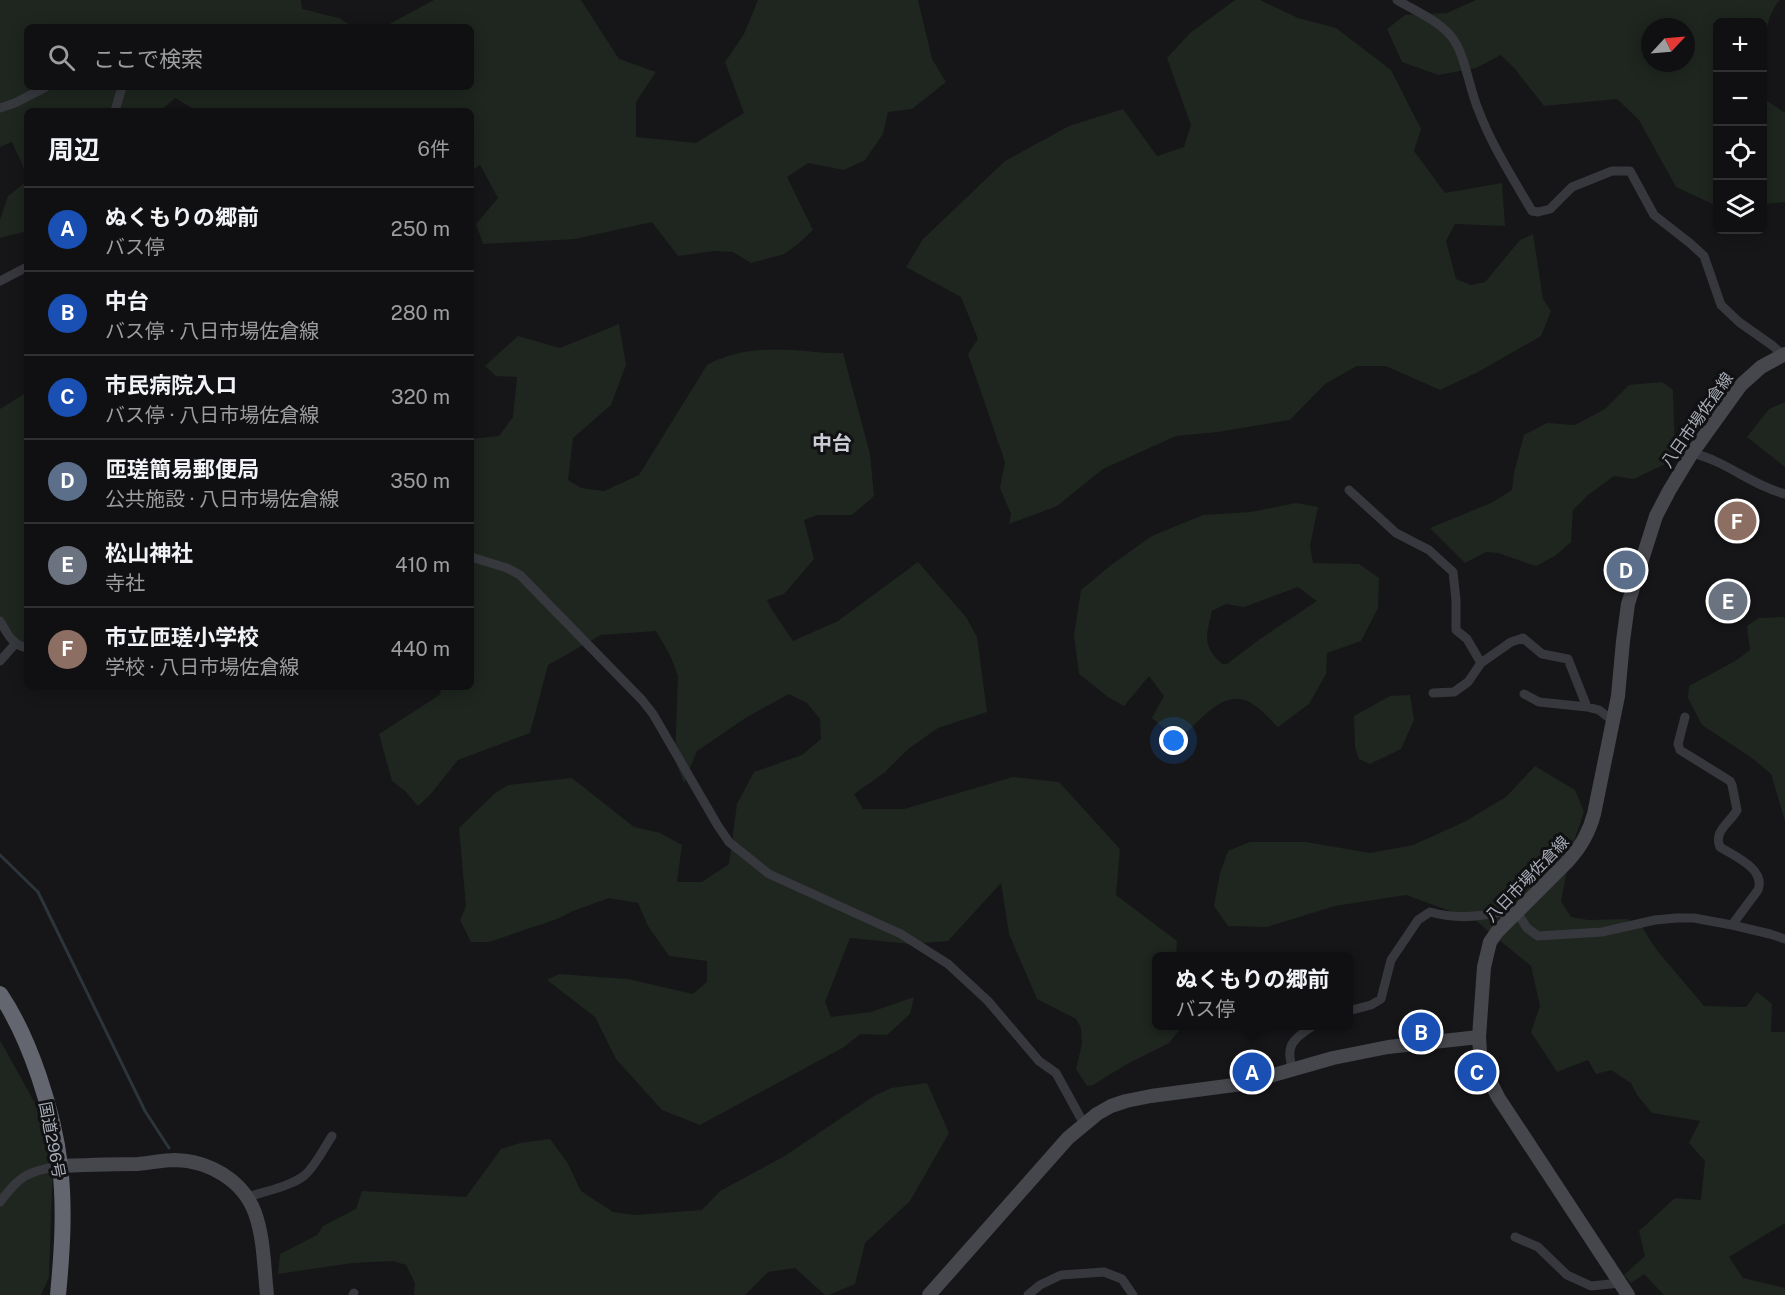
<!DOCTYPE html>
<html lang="ja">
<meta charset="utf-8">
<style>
body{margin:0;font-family:"Public Sans","Noto Sans JP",sans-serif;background:#19191b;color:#f1f3f6}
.controls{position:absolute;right:18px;top:18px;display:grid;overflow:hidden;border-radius:9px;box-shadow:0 3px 15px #0003}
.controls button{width:54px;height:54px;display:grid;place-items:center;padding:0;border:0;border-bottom:2px solid #303032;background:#101012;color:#f1f3f6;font:30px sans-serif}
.compass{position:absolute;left:1641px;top:18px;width:54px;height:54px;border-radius:50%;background:#101012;box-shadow:0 3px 15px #0003;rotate:64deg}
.you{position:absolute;left:1174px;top:741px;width:21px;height:21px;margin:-15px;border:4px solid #fff;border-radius:50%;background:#1a73e8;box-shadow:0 0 0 9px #1a73e833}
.badge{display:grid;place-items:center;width:39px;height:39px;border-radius:50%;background:#f2b134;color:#fff;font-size:20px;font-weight:700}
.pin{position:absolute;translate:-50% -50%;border:3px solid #fff;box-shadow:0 2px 6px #0006}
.popup{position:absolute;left:1152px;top:952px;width:201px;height:78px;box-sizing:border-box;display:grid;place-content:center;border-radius:9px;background:#101012;filter:drop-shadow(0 2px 4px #0005);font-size:20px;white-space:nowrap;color:#9c9d9f}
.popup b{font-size:22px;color:#f1f3f6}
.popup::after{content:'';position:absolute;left:50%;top:100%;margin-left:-12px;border:12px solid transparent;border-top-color:#101012}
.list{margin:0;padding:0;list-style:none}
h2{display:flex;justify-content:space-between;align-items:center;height:78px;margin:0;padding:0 24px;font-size:26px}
h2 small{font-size:20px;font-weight:400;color:#9c9d9f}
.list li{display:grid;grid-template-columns:39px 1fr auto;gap:18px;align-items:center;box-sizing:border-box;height:84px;padding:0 24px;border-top:2px solid #303032}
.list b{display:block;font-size:22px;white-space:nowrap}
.list p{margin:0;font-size:20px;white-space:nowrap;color:#9c9d9f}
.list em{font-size:20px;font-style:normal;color:#9c9d9f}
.icon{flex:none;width:33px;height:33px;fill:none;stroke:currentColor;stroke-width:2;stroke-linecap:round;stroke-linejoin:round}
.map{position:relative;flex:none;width:1785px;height:1295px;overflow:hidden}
.search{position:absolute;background:#101012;box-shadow:0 3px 15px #0003;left:24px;top:24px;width:450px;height:66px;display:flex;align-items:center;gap:15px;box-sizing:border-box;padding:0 21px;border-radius:9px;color:#9c9d9f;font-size:22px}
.panel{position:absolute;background:#101012;box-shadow:0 3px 15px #0003;left:24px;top:108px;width:450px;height:582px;border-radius:9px}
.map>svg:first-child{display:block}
.green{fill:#1e261f;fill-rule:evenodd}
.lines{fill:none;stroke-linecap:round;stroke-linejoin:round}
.stream{stroke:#2c353c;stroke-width:3}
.street{stroke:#37383d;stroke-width:9}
.secondary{stroke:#45474d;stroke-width:14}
.highway{stroke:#63666e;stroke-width:16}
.labels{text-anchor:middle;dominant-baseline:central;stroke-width:6;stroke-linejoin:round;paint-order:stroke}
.street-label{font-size:16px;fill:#a8adb8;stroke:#111113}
.quarter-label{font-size:20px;font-weight:bold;fill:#c9ccd4;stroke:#111113}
</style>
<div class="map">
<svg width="1785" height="1295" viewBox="0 0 1785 1295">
<rect width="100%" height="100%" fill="#161618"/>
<path class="green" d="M0,0H301L302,9L339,18L353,27H27V87H471V27H384L434,0H581L619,59L656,72L636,102V137L696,143L744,113L725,62L744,34L758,0H918L932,59L946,82L912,109L888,112L883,134L865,160L844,170L808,163L787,177L813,230L798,244L784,254L751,263L733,252L714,251L678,256L652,222L575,239L483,244L476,224L498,198L480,165L471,171V111H197L175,98L160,111H27V175L12,142L0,147Z
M1235,0H1260L1298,18L1336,28L1391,70L1421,129L1414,151L1445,193L1502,183L1505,226L1455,224L1446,241L1456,279L1471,285L1485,282L1520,240L1533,234L1543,299L1551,311L1541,336L1478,372L1440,390L1386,366H1357L1325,384L1290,420L1218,432L1176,436L1103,469L1057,506L1009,524L1011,514L1000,488L1005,462L968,354L978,339L961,297L906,267L923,239L1005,161L1069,126L1123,109L1157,156L1184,147L1191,125L1167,58L1190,33Z
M1476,0H1780C1767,14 1766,34 1763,52L1762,22H1718L1717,206L1676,187L1639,120L1617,99L1544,106L1515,69L1501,55L1476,68L1439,75L1402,62L1387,29L1405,15L1447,13ZM1650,27H1686V63H1650Z
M1763,98L1785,113V202L1763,204Z
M27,181V231L0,238V220L8,196Z
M619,324L626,365L611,405L573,438L568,480L581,488L604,491L639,475L707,365C732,351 764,348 793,350C810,351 826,354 843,353L870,454L874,496L852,515H818L804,520L814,559L784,594L767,600L772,610L793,641L838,621L918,562L966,617L977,637L987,712L938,728L908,749L884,773L854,794L863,809H904L1013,777L1059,782L1120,849L1116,895L1177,941L1176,956H1156V1026H1183L1169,1043L1127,1064L1093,1085L1087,1086L1076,1069L1082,1044L1081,1028L1076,1019L1037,999L1009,934L1001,883L948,941L911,944L850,938L825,1002L831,1017L871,1012L914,997L910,1014L887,1035L860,1034L844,1047L700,1125L662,1110L616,1059L595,1017L547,980L559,974L628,979L693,994L707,982V961L669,956L648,926L638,903L609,898L573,911L557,919L489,942H471L460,920L466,906L459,828L494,794L508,785L572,778L634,827L660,833L682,845L677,882H702L729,864L737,804L754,772L802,755L821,739L820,719L807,703L789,694L747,717L697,751L684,783L675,760L678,676L670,655L656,631L601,635L548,665L530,733L458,760L429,796L418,806L405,791L392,781L379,734L441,694L439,687H471V439L499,436L513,417L517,377L496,376L485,366L518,336L560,348Z
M1662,382L1673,390L1675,457L1665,464L1634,479L1614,476L1588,495L1573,510L1571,542L1555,556L1536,566L1498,553L1486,552L1465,563L1430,528L1491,503L1512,490L1514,473L1524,435L1547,423L1575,425L1605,409L1629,385Z
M27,392V651L0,630V409Z
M1785,402V467L1747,437L1769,409Z
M1296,503L1318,507L1310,546L1313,563L1359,564L1379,578L1378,608L1361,641L1327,653L1326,674L1309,704L1278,727C1269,719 1260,707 1249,702C1225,689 1201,719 1186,733L1171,734L1152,718L1164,696L1149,676L1124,706L1108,697L1079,674L1074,635L1081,590L1111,565L1152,536L1203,515L1251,512ZM1298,587L1317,601L1260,639L1227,664H1222C1202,646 1206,636 1212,611L1226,604L1244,607Z
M1783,617L1785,618V821L1771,774L1752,758L1702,725L1688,698L1689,686L1735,661L1750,650L1747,626L1759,618Z
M1410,695L1414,720L1401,749L1370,764L1359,759L1355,747L1354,716L1390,696Z
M1535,766L1575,790L1584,812L1571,850L1561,901L1571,917L1588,920L1627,919L1642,927L1656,949L1704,1006L1746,1007L1757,992L1772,1004L1771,1032H1785V1223L1729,1257L1743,1278L1785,1288V1295H1664L1644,1274L1631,1283L1624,1275L1645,1256L1639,1231L1675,1198L1701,1200L1705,1161L1689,1143L1700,1121L1652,1113L1637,1095L1631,1083L1611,1070L1596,1074L1588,1060L1557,1072L1531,1032L1540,1006L1531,966L1475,920L1406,895L1335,906L1267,927L1228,926L1214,906L1220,873L1228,851L1250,842H1306L1370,853L1413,845L1464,822L1506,797Z
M0,1040L42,1116L53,1159L49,1277L41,1295H0Z
M927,1083L949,1133L910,1201L865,1243L855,1284L829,1295H825L795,1268L768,1272L745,1295H414L415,1283L406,1265L393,1261L352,1263L278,1274L280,1254L317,1235L323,1226L356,1209L362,1191L466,1197L501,1149L520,1143L550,1139L567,1162L581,1191L613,1212L635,1215L702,1210L720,1191L783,1157L874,1096L891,1088Z"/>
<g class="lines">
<path class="stream" d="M0,855L38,892L145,1111L169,1148"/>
<path class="street" d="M1397,0C1414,10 1437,20 1451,36C1465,53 1469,88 1478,109C1492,146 1512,177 1532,211L1538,212L1550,209L1572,187L1612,171H1630L1654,215L1691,244L1704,256L1721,305L1739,322L1773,346L1783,355
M0,108L15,103L46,87
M115,111L122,87
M0,281L27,267
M1692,453C1726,461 1751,485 1785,494
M1349,490L1396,533L1429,550L1453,572L1456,600V630L1467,639L1481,663L1511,642L1523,638L1542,654L1568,659L1587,707
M471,557L507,568L520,575L642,700L653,714L718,826L729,842L769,874L901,934L948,964L988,1001L1039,1061L1056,1073L1084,1124
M0,621C7,633 12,645 27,648
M0,661L16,643
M1433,693L1454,692L1468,682L1481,663
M1524,694L1539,702L1587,707L1599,710L1613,721
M1685,717L1678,744L1680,750L1730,781L1732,785L1737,810C1730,823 1713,831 1720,847C1734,856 1766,869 1758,890L1732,925
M1517,912L1527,928L1538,936L1602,932L1655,920L1677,918H1694L1732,925L1770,934L1785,939
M1348,1011L1371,1005L1381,999L1391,960L1418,920L1430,912C1455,919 1476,917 1501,912L1509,920
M1293,1069C1284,1046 1294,1038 1313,1026
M247,1197C263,1192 292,1186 305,1175C316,1165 324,1148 332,1136
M0,1202C19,1176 28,1171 60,1166
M1515,1237L1538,1247L1567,1275L1591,1286L1620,1283
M353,1295L354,1293
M1028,1295L1040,1285L1061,1275L1104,1272L1122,1279L1133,1295"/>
<path class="secondary" d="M60,1166C86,1165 112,1164 138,1164C150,1163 163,1160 175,1160C209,1161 243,1180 255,1213C264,1238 264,1268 267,1295
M929,1295L1068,1138L1097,1114L1111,1106L1126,1101L1151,1096L1242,1084L1333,1058L1388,1047L1479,1037
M1628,1295L1498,1097L1482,1065L1480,1052L1479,1037L1484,967L1490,942L1497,932L1568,861C1581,847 1589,833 1594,814L1618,696L1623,641L1628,604L1656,516L1669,491L1692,453L1741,385L1761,367L1785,354"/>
<path class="highway" d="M0,994C30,1038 54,1113 60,1166C65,1209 62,1253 58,1295"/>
</g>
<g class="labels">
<g class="street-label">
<text transform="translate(1697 420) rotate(-55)">八日市場佐倉線</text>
<text transform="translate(1527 879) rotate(-46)">八日市場佐倉線</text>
<text transform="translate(52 1140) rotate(79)">国道296号</text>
</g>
<g class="quarter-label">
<text x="832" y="443">中台</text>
</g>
</g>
</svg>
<div class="controls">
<button>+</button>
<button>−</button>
<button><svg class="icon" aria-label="locate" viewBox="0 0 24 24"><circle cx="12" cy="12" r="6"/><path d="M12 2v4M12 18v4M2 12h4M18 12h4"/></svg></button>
<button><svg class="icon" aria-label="layers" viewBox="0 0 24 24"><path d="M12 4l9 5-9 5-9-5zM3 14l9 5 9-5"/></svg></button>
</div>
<svg class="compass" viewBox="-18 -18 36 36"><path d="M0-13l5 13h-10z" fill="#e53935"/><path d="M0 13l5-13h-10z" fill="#9c9d9f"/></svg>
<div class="you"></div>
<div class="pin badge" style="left:1252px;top:1072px;background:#1a4fb4">A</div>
<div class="popup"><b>ぬくもりの郷前</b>バス停</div>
<div class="pin badge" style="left:1421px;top:1032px;background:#1a4fb4">B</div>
<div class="pin badge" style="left:1477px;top:1072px;background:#1a4fb4">C</div>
<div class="pin badge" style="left:1626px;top:570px;background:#5c6f8a">D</div>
<div class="pin badge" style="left:1728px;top:601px;background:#6b7280">E</div>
<div class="pin badge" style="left:1737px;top:521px;background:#8d6e63">F</div>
<div class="search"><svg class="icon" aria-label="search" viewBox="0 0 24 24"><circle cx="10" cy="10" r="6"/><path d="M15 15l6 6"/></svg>ここで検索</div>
<section class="panel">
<h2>周辺<small>6件</small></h2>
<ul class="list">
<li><span class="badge" style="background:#1a4fb4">A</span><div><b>ぬくもりの郷前</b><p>バス停</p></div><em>250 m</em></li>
<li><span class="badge" style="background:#1a4fb4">B</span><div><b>中台</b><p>バス停 · 八日市場佐倉線</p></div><em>280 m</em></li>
<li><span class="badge" style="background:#1a4fb4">C</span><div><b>市民病院入ロ</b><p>バス停 · 八日市場佐倉線</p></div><em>320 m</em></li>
<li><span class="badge" style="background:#5c6f8a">D</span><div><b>匝瑳簡易郵便局</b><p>公共施設 · 八日市場佐倉線</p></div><em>350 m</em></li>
<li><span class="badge" style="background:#6b7280">E</span><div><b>松山神社</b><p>寺社</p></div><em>410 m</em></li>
<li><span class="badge" style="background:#8d6e63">F</span><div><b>市立匝瑳小学校</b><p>学校 · 八日市場佐倉線</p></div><em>440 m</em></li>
</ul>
</section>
</div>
